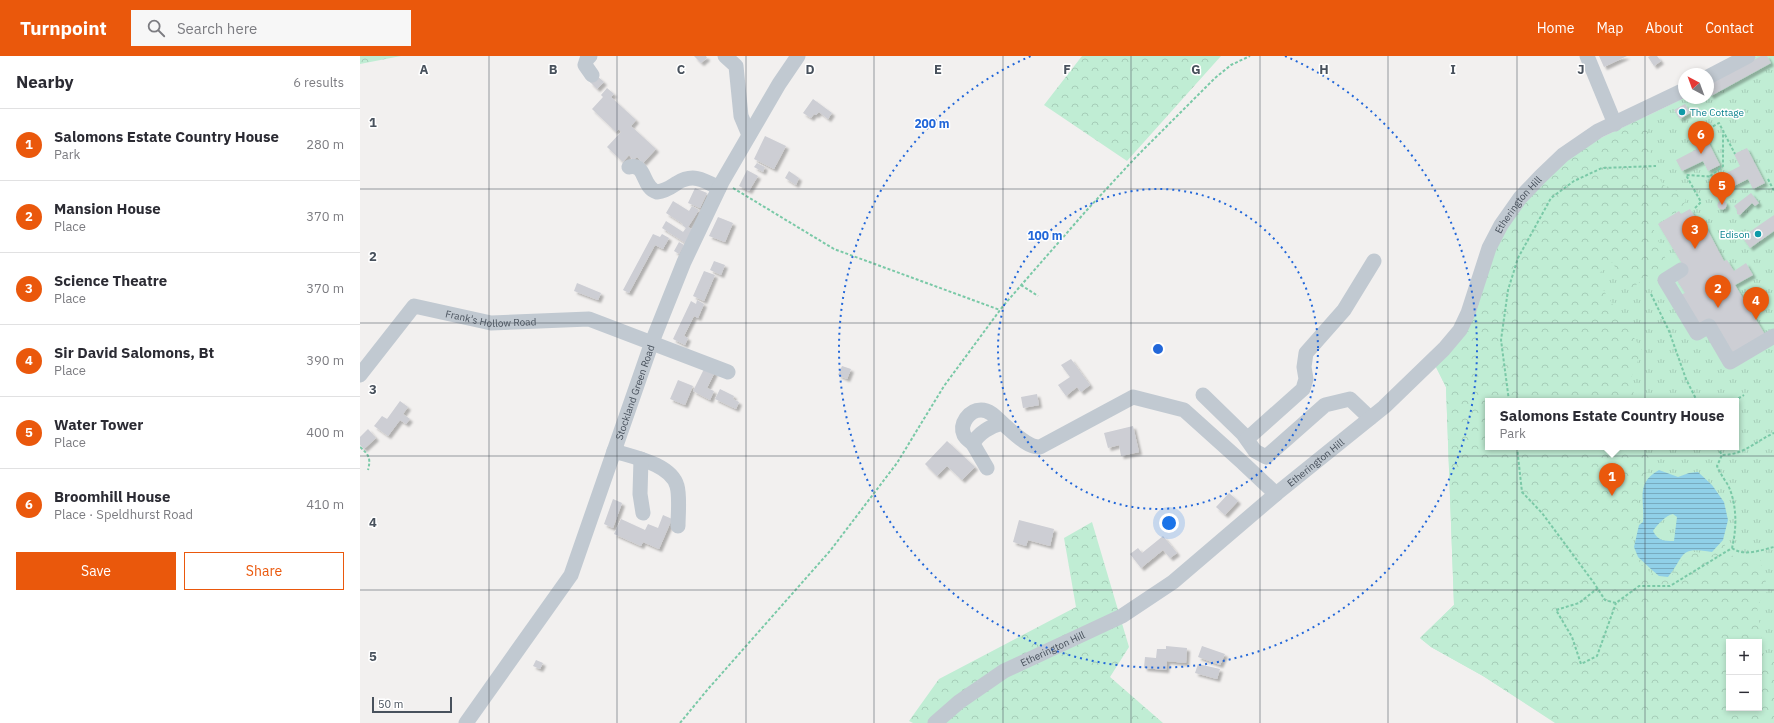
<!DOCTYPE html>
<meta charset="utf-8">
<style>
body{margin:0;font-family:"IBM Plex Sans",sans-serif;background:#f7f7f7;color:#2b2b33}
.controls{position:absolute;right:12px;bottom:12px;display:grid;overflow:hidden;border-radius:0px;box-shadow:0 2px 6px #0003}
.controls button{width:36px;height:36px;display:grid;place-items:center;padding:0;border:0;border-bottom:1px solid #e1e1e2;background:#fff;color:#2b2b33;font:20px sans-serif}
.compass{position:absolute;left:1318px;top:12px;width:36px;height:36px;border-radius:50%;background:#fff;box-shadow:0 2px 6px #0003;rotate:319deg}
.scale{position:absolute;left:12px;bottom:10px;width:80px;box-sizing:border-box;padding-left:4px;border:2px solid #48515c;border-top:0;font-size:11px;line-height:14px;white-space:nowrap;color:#48515c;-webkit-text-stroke:3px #fff;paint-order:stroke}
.you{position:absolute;left:809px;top:467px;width:14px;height:14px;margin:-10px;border:3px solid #fff;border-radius:50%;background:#1a73e8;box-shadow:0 0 0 6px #1a73e833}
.badge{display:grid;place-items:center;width:26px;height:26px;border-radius:50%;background:#ea580c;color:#fff;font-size:13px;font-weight:700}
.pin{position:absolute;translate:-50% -33px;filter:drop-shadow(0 1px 2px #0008)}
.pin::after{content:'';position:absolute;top:21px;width:14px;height:12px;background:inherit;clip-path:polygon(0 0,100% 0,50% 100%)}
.popup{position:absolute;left:1125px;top:342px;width:254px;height:52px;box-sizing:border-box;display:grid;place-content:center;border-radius:0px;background:#fff;filter:drop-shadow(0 1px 3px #0005);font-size:13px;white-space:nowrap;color:#7c7c81}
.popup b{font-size:15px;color:#2b2b33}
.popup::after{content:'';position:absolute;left:50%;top:100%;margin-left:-8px;border:8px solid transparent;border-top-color:#fff}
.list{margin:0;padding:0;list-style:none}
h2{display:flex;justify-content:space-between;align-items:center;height:52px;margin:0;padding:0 16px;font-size:17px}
h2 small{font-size:13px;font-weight:400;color:#7c7c81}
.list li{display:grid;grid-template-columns:26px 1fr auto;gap:12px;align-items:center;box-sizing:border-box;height:72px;padding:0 16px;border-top:1px solid #e1e1e2}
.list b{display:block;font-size:15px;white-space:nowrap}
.list p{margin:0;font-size:13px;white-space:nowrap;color:#7c7c81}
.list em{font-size:13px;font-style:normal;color:#7c7c81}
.actions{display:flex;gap:8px;padding:12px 16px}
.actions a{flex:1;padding:9px 0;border:1px solid #ea580c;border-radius:0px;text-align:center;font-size:14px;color:#ea580c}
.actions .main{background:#ea580c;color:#fff}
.icon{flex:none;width:22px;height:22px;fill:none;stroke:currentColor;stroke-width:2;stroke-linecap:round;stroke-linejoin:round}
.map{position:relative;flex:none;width:1414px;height:667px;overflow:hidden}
header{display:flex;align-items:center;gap:24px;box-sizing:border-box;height:56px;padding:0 20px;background:#ea580c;color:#fff}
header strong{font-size:19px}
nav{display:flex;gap:22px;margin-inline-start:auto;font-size:14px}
.search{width:280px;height:36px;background:#f7f7f7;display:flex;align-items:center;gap:10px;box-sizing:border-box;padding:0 14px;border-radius:0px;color:#7c7c81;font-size:15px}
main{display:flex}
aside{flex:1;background:#fff}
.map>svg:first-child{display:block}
.grass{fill:url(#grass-tufts);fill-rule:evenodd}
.forest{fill:url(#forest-crowns);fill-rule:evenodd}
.water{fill:url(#water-rules);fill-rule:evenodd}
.building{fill:#cdced4;filter:url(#shadow)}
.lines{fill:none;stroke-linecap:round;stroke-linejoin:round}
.path{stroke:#7ac9a7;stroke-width:2;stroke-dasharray:3 2;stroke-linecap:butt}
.minor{stroke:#c1c9d1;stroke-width:15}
.grid{fill:none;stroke:#48515c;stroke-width:1;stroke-opacity:0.55}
.ring{fill:none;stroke:#2267d9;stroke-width:2;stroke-dasharray:2 4}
.culture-dot{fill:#0f9aa8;stroke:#fff;stroke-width:1.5}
.labels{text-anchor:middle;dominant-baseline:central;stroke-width:3;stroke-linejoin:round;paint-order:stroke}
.culture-label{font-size:10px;fill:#0d838f;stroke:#fff;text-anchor:start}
.street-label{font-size:10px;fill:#48515c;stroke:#fff}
.grid-label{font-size:13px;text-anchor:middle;font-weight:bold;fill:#48515c;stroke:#fff;stroke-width:3;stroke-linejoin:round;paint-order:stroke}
.centre{fill:#2267d9;stroke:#fff;stroke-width:2}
.ring-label{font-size:12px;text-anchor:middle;font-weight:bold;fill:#2267d9;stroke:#fff;stroke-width:3;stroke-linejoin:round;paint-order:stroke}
</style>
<header>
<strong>Turnpoint</strong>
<div class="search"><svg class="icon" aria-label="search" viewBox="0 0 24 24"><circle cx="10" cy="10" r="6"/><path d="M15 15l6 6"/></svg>Search here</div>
<nav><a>Home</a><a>Map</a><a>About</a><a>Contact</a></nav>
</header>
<main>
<aside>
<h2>Nearby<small>6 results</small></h2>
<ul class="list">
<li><span class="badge">1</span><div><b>Salomons Estate Country House</b><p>Park</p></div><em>280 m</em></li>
<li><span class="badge">2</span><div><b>Mansion House</b><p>Place</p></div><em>370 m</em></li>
<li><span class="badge">3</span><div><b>Science Theatre</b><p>Place</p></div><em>370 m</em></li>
<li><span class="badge">4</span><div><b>Sir David Salomons, Bt</b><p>Place</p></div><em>390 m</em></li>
<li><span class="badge">5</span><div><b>Water Tower</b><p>Place</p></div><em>400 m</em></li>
<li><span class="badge">6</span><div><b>Broomhill House</b><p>Place · Speldhurst Road</p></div><em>410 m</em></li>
</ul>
<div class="actions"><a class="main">Save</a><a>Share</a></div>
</aside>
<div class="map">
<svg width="1414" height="667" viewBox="0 0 1414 667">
<defs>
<pattern id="grass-tufts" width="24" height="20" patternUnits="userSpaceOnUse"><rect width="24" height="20" fill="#c0edd4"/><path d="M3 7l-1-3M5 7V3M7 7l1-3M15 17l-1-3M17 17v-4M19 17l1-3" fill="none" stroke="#a6cdb8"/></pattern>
<pattern id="forest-crowns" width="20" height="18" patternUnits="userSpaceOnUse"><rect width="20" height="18" fill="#c0edd4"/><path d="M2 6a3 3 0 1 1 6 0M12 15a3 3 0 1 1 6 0" fill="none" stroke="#a6cdb8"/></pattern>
<pattern id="water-rules" width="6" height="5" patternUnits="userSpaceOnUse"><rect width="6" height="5" fill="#90d0e8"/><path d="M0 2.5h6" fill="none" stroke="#78abbf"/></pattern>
<filter id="shadow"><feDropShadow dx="3" dy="3" stdDeviation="1" flood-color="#0004"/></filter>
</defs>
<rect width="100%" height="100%" fill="#f2f0ef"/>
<path class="grass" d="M1397,0H1414V667L1187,661L1123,620L1071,591L1060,582L1094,549L1086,331L1075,309L1235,85L1324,42H1348V26ZM1128,345H1376V391H1128ZM1369,586H1399V652H1369Z"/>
<path class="forest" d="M0,0H41L0,8Z
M722,0H861L767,105L684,49Z
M1286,60L1292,109L1303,129C1351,145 1309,156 1293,172L1307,206L1269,234L1252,206L1235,221L1282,294L1271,322L1275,345H1128V391H1282L1293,406L1277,432L1279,461L1270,491C1278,507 1290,520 1308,524C1316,515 1320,505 1328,496H1336L1353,499L1364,487C1371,507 1382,502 1400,503L1408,534L1397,550L1405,607L1414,606V667H1195L1123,620L1071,591L1060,582L1094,549L1086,331L1075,309L1140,182L1166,145L1208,102L1235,85ZM1369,586H1399V652H1369Z
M732,466L769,591L750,621L803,667H553L549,665L579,623L716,551L704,482Z"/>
<path class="water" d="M1299,414L1318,421L1329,417L1338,416L1352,429L1364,446L1368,464L1363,484L1352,496C1318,490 1326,499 1308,521L1299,520L1292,514L1278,501L1274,491L1279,469L1283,466C1285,444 1275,427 1299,414ZM1313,458L1317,461L1314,485C1304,485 1298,485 1293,475C1297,469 1306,459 1313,458Z"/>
<path class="building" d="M334,0H346L347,2L341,7Z
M1239,0H1267L1244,11Z
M1290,0H1297L1301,5L1294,10L1288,1Z
M1401,0H1407L1411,7L1351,40L1348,36V29Z
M237,20L244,26L237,33L230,26Z
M247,32L254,38L251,41L276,64L271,70L296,93L283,107L277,101L273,104L269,99L263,106L247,91L261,76L259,73L256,76L232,53L243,41L241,39Z
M453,43L472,57L468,63L459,56L456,59L454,58L451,62L443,57Z
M1325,48L1330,57L1320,63L1314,54Z
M1342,74L1360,109L1348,115L1343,105L1322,115L1316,104L1337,93L1330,80Z
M405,80L426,90L414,113L394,103Z
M1387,92L1405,127L1393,133L1388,123L1366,134L1359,121L1380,110L1374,98Z
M397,107L405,111L403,116L394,111Z
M387,114L398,120L389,135L379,130Z
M429,115L439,122L436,129L425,122Z
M335,132L347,137L340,152L328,147Z
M1391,137L1399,147L1395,150L1392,147L1380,159L1377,158V154L1374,150Z
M1357.5 149a4.5 4.5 0 1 1 9 0a4.5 4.5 0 1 1-9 0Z
M313,145L329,155L332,150L339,154L328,171L335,175L327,188L302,172L306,165L323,176L326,172L322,169L323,168L306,157Z
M1330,153L1342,172L1345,169L1364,205L1367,204L1374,215L1386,207L1393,219L1375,229L1406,280L1374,299L1354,265L1340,273L1320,239L1325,237L1316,223L1327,216L1298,168L1319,155L1321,158Z
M1414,159V175L1390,192L1382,181Z
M358,161L373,167L365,186L349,180Z
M293,178L300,181L302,178L309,182L303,193L295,189L269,237L263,234Z
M319,186L324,189L319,198L314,195Z
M354,205L365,209L361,219L350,214Z
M344,215L355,219L344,245L333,240Z
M217,227L241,237L238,244L214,235Z
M337,244L344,248L338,262L334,260L324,280L328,282L325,289L313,283L331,245L336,248Z
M711,303L730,329L721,336L717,331L706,340L698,329L710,321L701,309Z
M482,310L491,313L487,323L478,319Z
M345,311L355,316L347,332L354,335L350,344L333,335Z
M318,324L333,330L325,349L310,343Z
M360,333L374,340L373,343L379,346L376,353L355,343Z
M677,338L679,349L663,352L661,341Z
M40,345L48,351L43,358L50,363L46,368L40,364L28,380L14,370L22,360L27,363Z
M773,370L779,396L761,400L759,389L748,392L744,377Z
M8,373L16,382L4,393L0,389V381Z
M587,385L615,411L602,424L587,410L577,420L565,408Z
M869,437L878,445L865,459L856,451Z
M253,443L262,447L253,472L244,468Z
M303,459L312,463L299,493L283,486L281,490L254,478L261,463L285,474L288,468L298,472Z
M659,464L694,473L690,490L668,484L666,490L653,486Z
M803,480L817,497L810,502L803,494L781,512L770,498L778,492L782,497Z
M806,590L827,592L826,607L807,605L806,614L784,612L785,601L796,602L797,593H806Z
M842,590L865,598L860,609L838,601Z
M176,604L183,607L180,613L173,610Z
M838,608L860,613L857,623L835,617Z"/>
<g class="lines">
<path class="path" d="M1339,66L1352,71L1359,67L1375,98
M1350,120L1363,110V76
M1408,123L1414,135
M373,132L474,193L640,254
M1335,152L1341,146L1326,119L1358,121
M661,229L678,240
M1291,238L1309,275L1326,323L1337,345
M1149,345L1141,284L1148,234L1158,202L1191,142L1214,125L1242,112L1296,110
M1374,345L1384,339
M0,391C9,399 11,402 8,414
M1157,391L1162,436L1182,457L1234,527L1245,544L1256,547L1279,530H1310L1372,492C1377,472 1377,448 1368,429C1364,423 1360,417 1357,410L1362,399
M1357,391L1362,399C1384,399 1396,385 1414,377
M1372,492C1384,501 1401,494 1414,491
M1238,532L1219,547L1196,554L1212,581L1221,608L1237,600L1256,547
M320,667L348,633L470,495L537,407L584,330L643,250L726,155L776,101L855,22L871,9L890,0"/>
<g class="minor">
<path d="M230,0L227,3L225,9L232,19"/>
<path d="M365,0L376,10L381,60L389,79"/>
<path d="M1227,0L1255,68"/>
<path d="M1348,21L1388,0"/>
<path d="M269,111C287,107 281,131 297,136C306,135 311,131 317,127C333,117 344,124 359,132"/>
<path d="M1321,214L1305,224L1337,277L1349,270L1370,306L1414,280"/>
<path id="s1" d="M0,319L54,250L131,267L229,263L368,316"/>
<path d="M843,339L883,378L895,395L906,401L965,349L990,343L1010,362"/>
<path d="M887,383L943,333L946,323L944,311L946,297L984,254L1014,205"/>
<path d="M613,388C610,385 606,383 604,379C599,368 609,354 621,354C630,354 636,361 642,367"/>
<path d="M254,395C273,401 311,408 317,430C320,440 318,459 318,470"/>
<path d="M281,403L280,438L283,457"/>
<path d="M627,412L613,388C618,377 631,370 642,367C652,375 667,392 680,391L773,341L824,354L883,407L916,438"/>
<path id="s2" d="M106,667L211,519L292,286L324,206L362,126L419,28L438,0"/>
<path id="s3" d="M575,667L599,646L644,615L762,560L813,526L916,438L1024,351L1084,293L1100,274L1108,257L1129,192L1141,169L1160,142L1180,121L1203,99L1238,75L1324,34"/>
</g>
</g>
<path class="grid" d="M129,0V667M257,0V667M386,0V667M514,0V667M643,0V667M771,0V667M900,0V667M1028,0V667M1157,0V667M1285,0V667M0,133H1414M0,267H1414M0,400H1414M0,534H1414"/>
<g class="ring">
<circle cx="798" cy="293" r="160"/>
<path d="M925 0A319 319 0 1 1 671 0"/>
</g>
<g class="culture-dot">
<circle cx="1322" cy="56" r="4"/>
<circle cx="1398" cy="178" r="4"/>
</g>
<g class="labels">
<g class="culture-label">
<text x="1330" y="56">The Cottage</text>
<text x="1390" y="178" text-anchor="end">Edison</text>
</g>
<g class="street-label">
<text stroke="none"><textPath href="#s3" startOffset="800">Etherington Hill</textPath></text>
<text stroke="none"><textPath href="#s1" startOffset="166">Frank's Hollow Road</textPath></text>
<text stroke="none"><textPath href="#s2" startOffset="375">Stockland Green Road</textPath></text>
<text stroke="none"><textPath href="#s3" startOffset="464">Etherington Hill</textPath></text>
<text stroke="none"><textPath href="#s3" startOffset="140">Etherington Hill</textPath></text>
</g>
</g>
<g class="grid-label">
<text x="64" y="18">A</text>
<text x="193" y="18">B</text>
<text x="321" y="18">C</text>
<text x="450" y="18">D</text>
<text x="578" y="18">E</text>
<text x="707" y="18">F</text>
<text x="836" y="18">G</text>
<text x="964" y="18">H</text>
<text x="1093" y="18">I</text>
<text x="1221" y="18">J</text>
<text x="13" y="71">1</text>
<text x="13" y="205">2</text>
<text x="13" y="338">3</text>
<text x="13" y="471">4</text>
<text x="13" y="605">5</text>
</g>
<circle cx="798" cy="293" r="6" class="centre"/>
<g class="ring-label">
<text x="572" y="72">200 m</text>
<text x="685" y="184">100 m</text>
</g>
</svg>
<div class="controls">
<button>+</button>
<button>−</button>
</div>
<svg class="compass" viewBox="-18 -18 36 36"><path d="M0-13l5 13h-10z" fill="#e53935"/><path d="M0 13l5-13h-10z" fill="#7c7c81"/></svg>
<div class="scale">50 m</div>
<div class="you"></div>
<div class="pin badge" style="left:1252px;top:440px">1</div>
<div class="popup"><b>Salomons Estate Country House</b>Park</div>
<div class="pin badge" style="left:1358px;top:252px">2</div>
<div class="pin badge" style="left:1335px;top:193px">3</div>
<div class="pin badge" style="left:1396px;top:264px">4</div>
<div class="pin badge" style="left:1362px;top:149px">5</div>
<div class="pin badge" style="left:1341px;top:98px">6</div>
</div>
</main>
